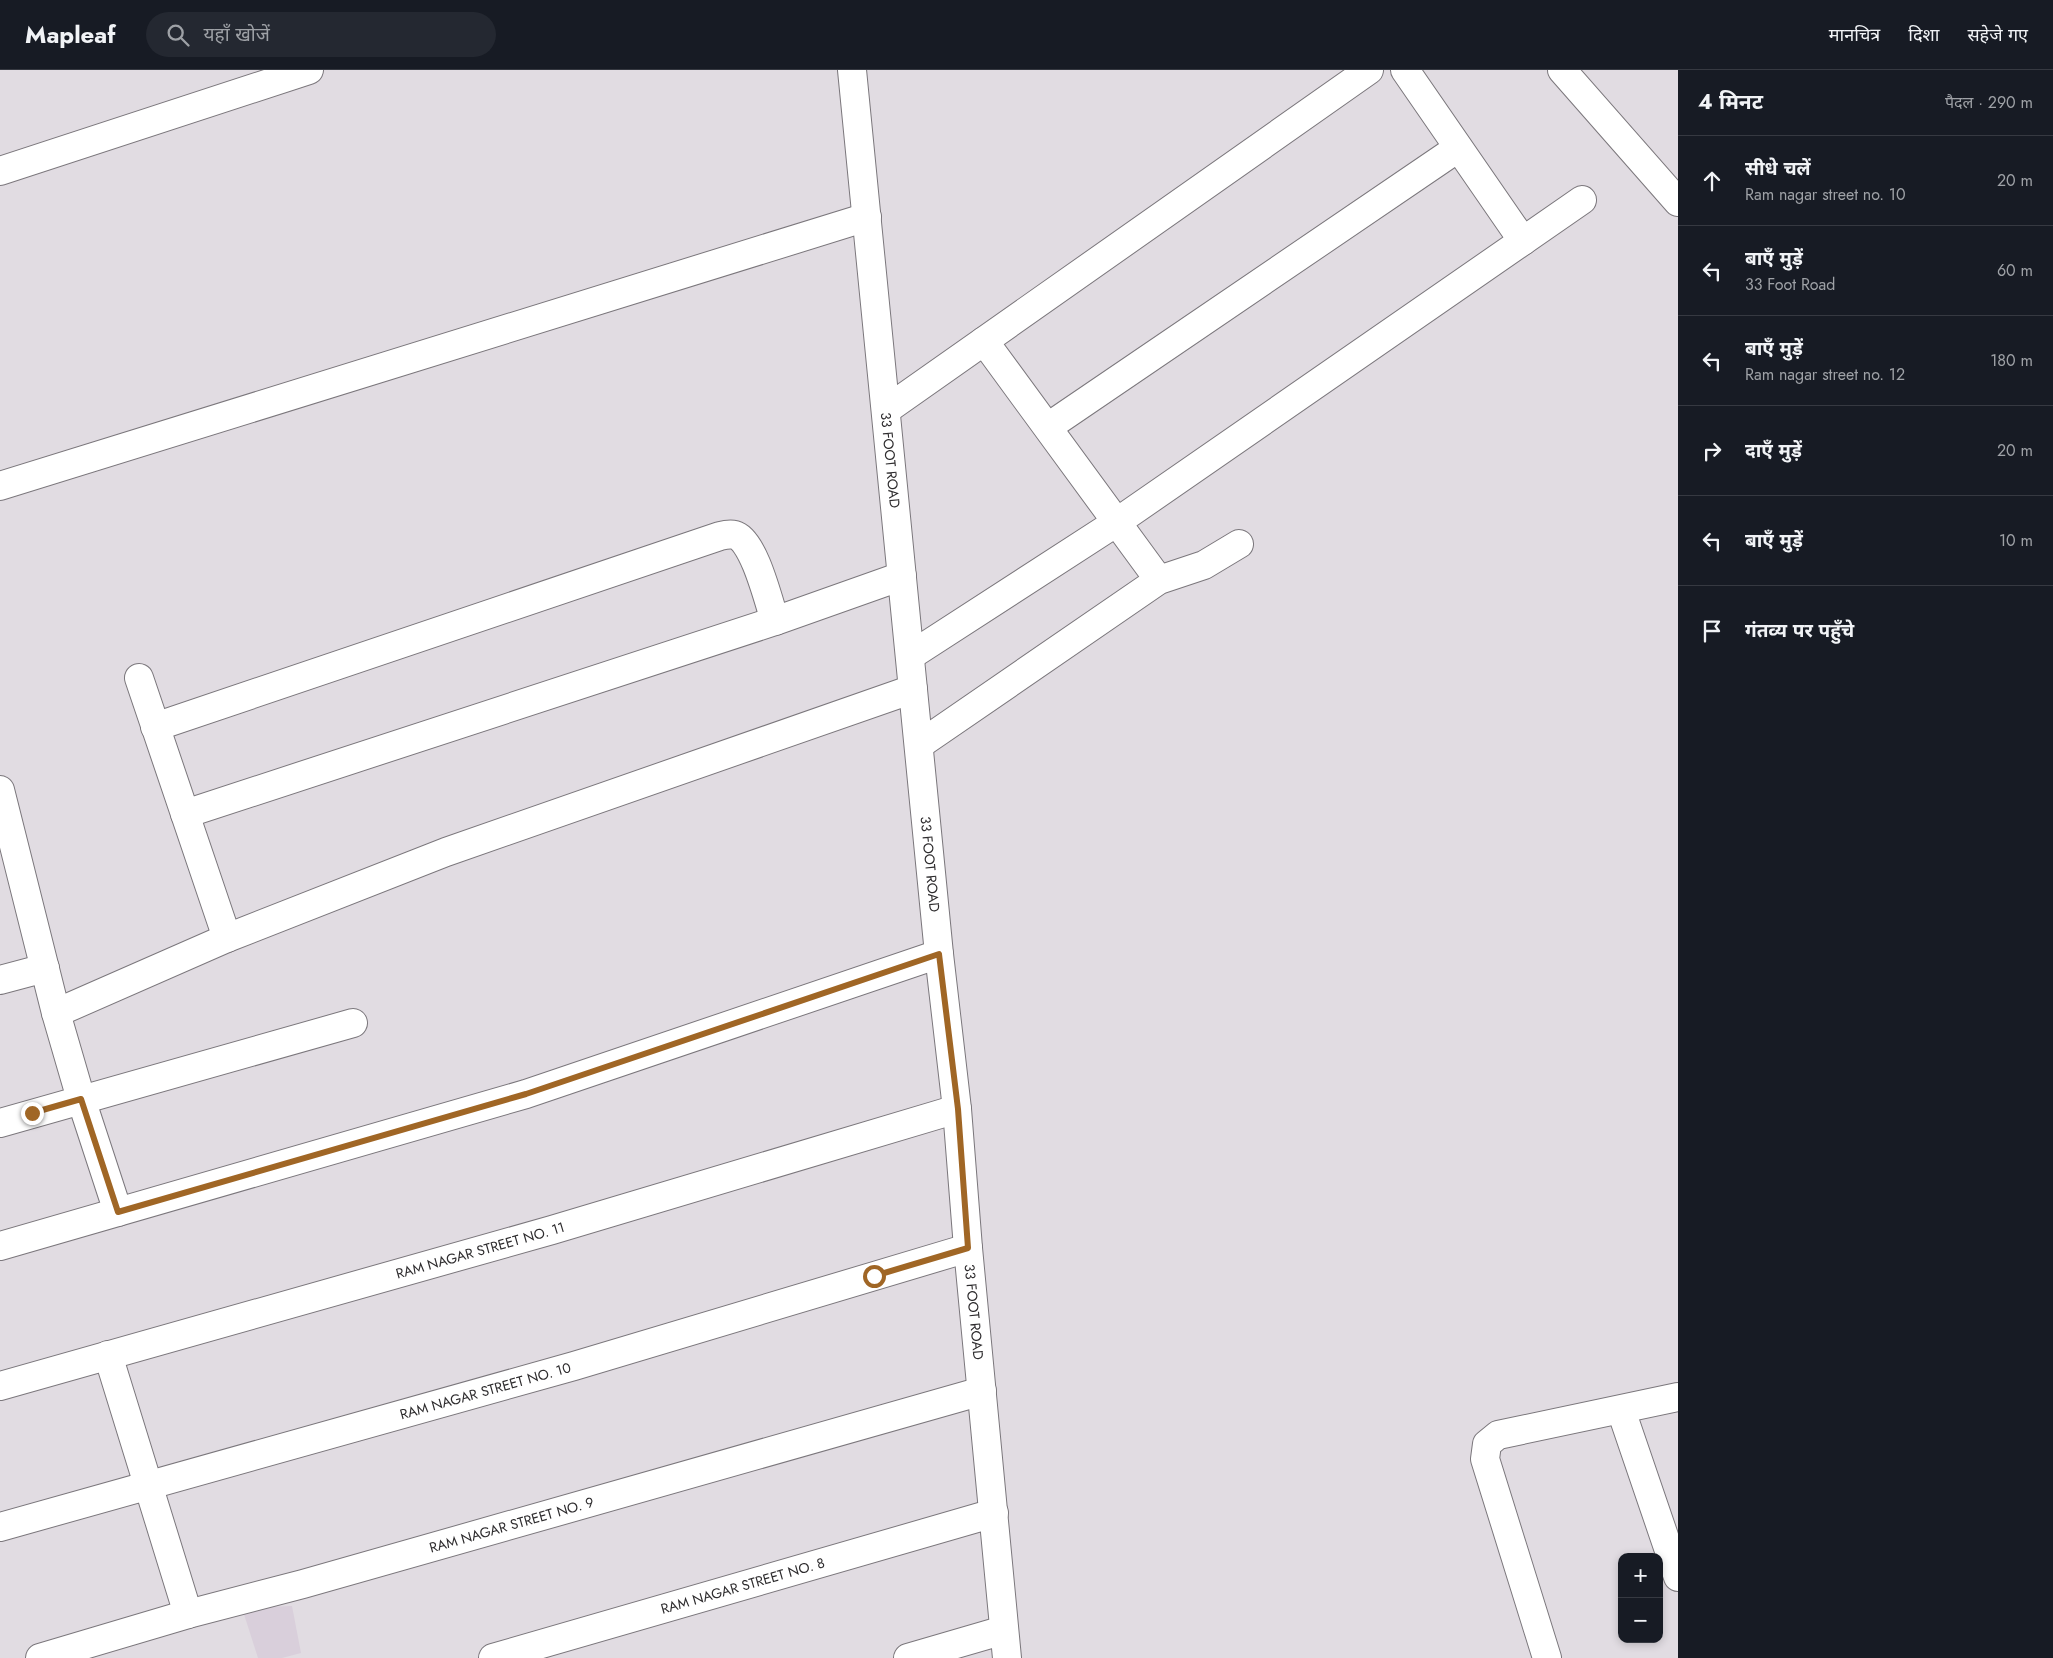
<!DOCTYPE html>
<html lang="hi">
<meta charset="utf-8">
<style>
body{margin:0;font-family:Jost,"Noto Sans Devanagari",sans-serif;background:#242831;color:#f1f3f6}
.controls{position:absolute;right:15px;bottom:15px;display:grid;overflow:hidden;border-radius:10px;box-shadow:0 2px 8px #0003}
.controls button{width:45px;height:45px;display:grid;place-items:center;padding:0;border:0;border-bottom:1px solid #363941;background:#171b24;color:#f1f3f6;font:25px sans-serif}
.stop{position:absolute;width:15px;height:15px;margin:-11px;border:4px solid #a06625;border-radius:50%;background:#fff}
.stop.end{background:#a06625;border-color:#fff;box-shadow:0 1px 5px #0008}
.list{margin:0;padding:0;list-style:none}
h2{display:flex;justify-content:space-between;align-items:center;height:65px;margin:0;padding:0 20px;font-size:21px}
h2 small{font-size:16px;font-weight:400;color:#9ea1a6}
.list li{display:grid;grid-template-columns:32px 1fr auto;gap:15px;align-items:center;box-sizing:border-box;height:90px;padding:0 20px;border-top:1px solid #363941}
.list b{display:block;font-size:19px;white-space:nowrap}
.list p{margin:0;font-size:16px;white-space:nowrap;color:#9ea1a6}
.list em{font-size:16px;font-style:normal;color:#9ea1a6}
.icon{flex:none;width:28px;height:28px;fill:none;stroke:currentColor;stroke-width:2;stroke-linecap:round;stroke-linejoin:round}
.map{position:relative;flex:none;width:1678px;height:1588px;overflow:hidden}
header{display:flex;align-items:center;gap:30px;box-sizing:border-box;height:70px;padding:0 25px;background:#171b24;border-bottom:1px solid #363941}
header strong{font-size:24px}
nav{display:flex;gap:28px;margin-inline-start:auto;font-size:18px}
.search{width:350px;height:45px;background:#242831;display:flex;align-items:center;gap:12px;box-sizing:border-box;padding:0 18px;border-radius:28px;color:#9ea1a6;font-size:19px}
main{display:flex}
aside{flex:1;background:#171b24}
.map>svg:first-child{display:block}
.built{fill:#d9cfdb}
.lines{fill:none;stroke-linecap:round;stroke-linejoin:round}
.minor-casing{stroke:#7b777c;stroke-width:30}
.minor{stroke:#fff;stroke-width:28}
.route{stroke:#a06625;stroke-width:6}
.labels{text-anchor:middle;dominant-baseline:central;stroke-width:4.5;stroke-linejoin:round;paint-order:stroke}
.street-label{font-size:14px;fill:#2e2c2e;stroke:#eeeaef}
</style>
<header>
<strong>Mapleaf</strong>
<div class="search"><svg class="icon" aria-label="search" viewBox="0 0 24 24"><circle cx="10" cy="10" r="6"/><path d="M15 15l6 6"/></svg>यहाँ खोजें</div>
<nav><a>मानचित्र</a><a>दिशा</a><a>सहेजे गए</a></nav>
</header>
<main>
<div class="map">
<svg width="1678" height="1588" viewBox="0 0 1678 1588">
<rect width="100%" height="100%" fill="#e1dce2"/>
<path class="built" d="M292,1536L301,1583L282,1588H258L242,1538Z"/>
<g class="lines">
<g class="minor-casing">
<g id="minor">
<path id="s1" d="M852,0L939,884L957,1039L968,1178L1007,1588"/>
<path d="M1405,0L1523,171"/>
<path d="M1562,0L1678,132"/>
<path d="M0,101L309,0"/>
<path d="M984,271L1159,510"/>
<path d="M886,340L1369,0"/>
<path d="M1048,357L1458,78"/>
<path d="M0,416L867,147"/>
<path d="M910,586L1117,452L1582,130"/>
<path d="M139,608L227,868"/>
<path d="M155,657L720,466C724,465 731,464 735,465C754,470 769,533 775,551"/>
<path d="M919,675L1159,510L1204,495L1239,474"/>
<path d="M0,720L56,943L81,1029L118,1142"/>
<path d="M185,744L775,551L902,506"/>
<path d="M0,910L45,898"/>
<path d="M56,943L227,868L446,782L913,619"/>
<path d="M0,1053L353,953"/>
<path d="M0,1176L526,1024L939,884"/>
<path d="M108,1285L188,1544"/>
<path id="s2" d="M0,1316L552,1160L957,1039"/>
<path d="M1621,1340L1678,1507"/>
<path id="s3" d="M0,1457L574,1296L968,1178"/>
<path id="s4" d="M40,1588L188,1544L303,1514L982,1321"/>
<path id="s5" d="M493,1588L994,1443"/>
<path d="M908,1588L1004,1560"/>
<path d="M1547,1588L1485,1389L1487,1374L1498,1365L1678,1327"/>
</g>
</g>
<use href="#minor" class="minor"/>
</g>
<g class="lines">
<path class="route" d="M32,1043L81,1029L118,1142L526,1024L939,884L958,1039L968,1178L874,1206"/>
</g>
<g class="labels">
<g class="street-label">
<text stroke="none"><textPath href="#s1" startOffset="392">33 FOOT ROAD</textPath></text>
<text stroke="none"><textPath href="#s1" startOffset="798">33 FOOT ROAD</textPath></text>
<text stroke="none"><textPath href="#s2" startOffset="499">RAM NAGAR STREET NO. 11</textPath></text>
<text stroke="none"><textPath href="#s1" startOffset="1248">33 FOOT ROAD</textPath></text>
<text stroke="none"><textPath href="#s3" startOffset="504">RAM NAGAR STREET NO. 10</textPath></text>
<text stroke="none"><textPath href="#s4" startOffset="490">RAM NAGAR STREET NO. 9</textPath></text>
<text stroke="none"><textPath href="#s5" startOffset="260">RAM NAGAR STREET NO. 8</textPath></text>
</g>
</g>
</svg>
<div class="controls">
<button>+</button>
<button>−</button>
</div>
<div class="stop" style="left:874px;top:1206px"></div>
<div class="stop end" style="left:32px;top:1043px"></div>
</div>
<aside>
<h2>4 मिनट<small>पैदल · 290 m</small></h2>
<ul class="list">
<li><svg class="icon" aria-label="ahead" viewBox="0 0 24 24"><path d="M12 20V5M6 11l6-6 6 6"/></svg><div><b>सीधे चलें</b><p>Ram nagar street no. 10</p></div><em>20 m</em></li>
<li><svg class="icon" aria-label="left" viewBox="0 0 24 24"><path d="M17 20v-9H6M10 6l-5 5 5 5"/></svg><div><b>बाएँ मुड़ें</b><p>33 Foot Road</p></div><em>60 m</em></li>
<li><svg class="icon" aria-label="left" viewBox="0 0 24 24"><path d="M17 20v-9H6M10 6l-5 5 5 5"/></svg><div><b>बाएँ मुड़ें</b><p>Ram nagar street no. 12</p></div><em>180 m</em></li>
<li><svg class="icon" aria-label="right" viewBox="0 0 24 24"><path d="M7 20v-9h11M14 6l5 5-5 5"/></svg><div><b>दाएँ मुड़ें</b></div><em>20 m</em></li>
<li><svg class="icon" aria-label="left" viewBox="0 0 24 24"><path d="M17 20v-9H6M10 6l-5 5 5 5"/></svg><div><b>बाएँ मुड़ें</b></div><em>10 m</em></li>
<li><svg class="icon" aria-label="arrive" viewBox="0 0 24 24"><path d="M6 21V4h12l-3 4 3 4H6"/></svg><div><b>गंतव्य पर पहुँचे</b></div></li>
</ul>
</aside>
</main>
